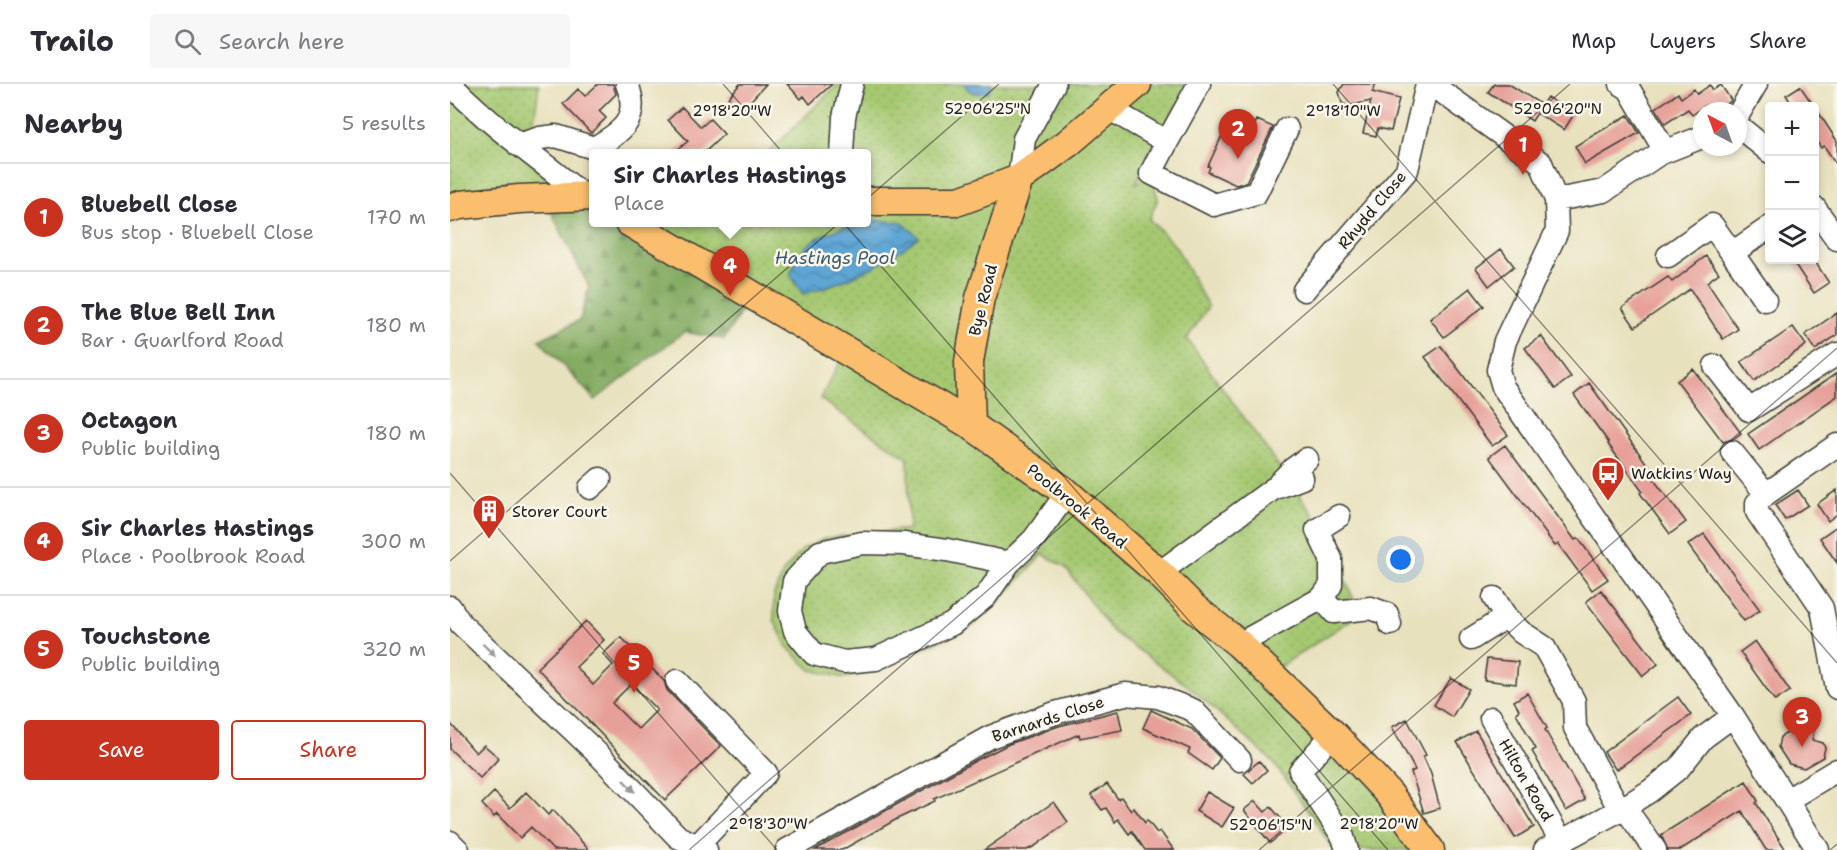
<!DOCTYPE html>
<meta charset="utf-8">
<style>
body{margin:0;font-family:"Shantell Sans",sans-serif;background:#f7f7f7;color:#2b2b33}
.controls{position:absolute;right:18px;top:18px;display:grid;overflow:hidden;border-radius:6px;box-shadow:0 3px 9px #0003}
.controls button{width:54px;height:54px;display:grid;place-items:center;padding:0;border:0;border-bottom:2px solid #e1e1e2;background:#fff;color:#2b2b33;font:30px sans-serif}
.compass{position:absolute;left:1243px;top:18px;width:54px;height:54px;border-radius:50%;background:#fff;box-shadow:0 3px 9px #0003;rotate:319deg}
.you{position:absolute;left:951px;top:476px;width:21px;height:21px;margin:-15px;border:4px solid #fff;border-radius:50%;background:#1a73e8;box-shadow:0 0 0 9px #1a73e833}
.badge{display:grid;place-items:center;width:39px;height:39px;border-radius:50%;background:#c8321e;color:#fff;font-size:20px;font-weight:700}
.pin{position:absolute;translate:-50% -50px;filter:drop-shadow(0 2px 3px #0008)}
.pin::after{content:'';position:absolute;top:32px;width:21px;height:18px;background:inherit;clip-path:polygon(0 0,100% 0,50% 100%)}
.popup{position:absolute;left:139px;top:65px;width:282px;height:78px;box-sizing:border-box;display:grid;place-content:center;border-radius:6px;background:#fff;filter:drop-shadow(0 2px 4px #0005);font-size:20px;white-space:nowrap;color:#7c7c81}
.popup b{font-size:22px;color:#2b2b33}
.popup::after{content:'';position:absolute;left:50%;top:100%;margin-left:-12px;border:12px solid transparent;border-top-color:#fff}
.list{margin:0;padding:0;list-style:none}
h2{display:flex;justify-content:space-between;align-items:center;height:78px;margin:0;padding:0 24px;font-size:26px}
h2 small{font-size:20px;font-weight:400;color:#7c7c81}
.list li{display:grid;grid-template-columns:39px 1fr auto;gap:18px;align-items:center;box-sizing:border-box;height:108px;padding:0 24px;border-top:2px solid #e1e1e2}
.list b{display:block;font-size:22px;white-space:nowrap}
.list p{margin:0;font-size:20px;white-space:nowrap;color:#7c7c81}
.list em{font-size:20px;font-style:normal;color:#7c7c81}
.actions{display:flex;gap:12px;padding:18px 24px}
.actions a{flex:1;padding:14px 0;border:2px solid #c8321e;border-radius:6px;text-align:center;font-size:21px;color:#c8321e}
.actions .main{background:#c8321e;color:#fff}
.icon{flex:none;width:33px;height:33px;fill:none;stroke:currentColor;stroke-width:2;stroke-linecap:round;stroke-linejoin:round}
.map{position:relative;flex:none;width:1387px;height:766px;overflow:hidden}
header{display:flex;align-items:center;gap:36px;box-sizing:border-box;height:84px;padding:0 30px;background:#fff;border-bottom:2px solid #e1e1e2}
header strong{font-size:28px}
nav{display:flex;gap:33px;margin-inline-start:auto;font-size:21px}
.search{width:420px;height:54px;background:#f7f7f7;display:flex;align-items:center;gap:15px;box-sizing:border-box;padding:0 21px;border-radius:6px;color:#7c7c81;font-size:22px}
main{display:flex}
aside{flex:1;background:#fff}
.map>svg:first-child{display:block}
.grass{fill:url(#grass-dots);stroke:#607246;stroke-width:1.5}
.forest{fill:url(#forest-firs);stroke:#506440;stroke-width:1.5}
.water{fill:url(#water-waves);stroke:#3e6178;stroke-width:1.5}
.building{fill:#e6a099;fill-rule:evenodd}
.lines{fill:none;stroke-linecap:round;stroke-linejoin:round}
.minor-casing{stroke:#3b3a34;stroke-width:25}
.major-casing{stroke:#3b3a34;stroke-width:31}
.minor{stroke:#fff;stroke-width:22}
.major{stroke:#fabe6e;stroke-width:28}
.oneway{fill:#999}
.ticks{fill:none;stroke:#1c1c1c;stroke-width:1.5;stroke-opacity:0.45}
.labels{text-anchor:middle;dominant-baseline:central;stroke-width:5;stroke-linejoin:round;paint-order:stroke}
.street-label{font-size:16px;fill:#1c1c1c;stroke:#fbf7ec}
.poi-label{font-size:16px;fill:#1c1c1c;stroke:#fbf7ec;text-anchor:start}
.water-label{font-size:18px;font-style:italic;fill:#3a5a6f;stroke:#fbf7ec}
.ticks-label{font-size:15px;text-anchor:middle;fill:#1c1c1c;stroke:#fbf7ec;stroke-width:5;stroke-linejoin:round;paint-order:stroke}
</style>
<header>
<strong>Trailo</strong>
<div class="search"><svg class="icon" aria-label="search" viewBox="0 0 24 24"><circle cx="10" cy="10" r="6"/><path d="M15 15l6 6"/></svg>Search here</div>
<nav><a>Map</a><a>Layers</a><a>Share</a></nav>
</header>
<main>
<aside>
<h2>Nearby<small>5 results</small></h2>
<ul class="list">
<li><span class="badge">1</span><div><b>Bluebell Close</b><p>Bus stop · Bluebell Close</p></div><em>170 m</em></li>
<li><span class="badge">2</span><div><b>The Blue Bell Inn</b><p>Bar · Guarlford Road</p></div><em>180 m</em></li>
<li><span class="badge">3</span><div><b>Octagon</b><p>Public building</p></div><em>180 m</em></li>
<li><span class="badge">4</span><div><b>Sir Charles Hastings</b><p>Place · Poolbrook Road</p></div><em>300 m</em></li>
<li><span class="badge">5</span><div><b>Touchstone</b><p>Public building</p></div><em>320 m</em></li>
</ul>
<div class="actions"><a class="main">Save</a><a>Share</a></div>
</aside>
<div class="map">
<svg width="1387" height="766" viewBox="0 0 1387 766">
<defs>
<pattern id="grass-dots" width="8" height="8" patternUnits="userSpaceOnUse" patternTransform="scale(1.5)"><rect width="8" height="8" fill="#a5c871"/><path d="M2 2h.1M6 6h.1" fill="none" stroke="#8dab61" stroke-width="1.8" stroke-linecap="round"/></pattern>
<pattern id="forest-firs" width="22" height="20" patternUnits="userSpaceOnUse" patternTransform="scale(1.5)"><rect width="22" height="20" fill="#84ac63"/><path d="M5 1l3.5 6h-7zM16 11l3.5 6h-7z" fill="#6b8b51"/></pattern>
<pattern id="water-waves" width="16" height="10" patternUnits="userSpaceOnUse" patternTransform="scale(1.5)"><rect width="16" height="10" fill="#5fa6d5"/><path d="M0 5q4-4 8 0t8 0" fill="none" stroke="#4e86ac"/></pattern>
</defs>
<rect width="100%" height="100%" fill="#fbf7ec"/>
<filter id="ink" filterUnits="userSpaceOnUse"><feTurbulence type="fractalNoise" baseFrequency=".0167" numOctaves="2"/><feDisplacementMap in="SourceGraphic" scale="12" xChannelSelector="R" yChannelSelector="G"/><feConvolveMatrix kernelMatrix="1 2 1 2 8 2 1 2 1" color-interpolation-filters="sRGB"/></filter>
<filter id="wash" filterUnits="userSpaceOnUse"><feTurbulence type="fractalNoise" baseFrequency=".008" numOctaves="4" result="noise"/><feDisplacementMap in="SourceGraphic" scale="24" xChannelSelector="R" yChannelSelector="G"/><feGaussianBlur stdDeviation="1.35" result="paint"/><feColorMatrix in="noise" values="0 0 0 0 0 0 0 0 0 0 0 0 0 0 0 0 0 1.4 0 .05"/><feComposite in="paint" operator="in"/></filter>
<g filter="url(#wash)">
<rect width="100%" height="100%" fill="#e8e1be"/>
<path class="grass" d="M0,0H89L81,61L127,95L143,96V109L101,97L0,111Z
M388,0H759L724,24L685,100L701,89L708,115L699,135L726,163L758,223L737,255L872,442L910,530L828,584L971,766H883L870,744L823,678L742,605L662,547L615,483L593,470L548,519L523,542L421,588L394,594L361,586L337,563L324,536V510L334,487L353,465L376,454L459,445L458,375L370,315L398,263L195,139L416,138V70L318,69Z"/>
<path class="forest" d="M131,121L143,129L144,138L159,139L296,220L274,255L234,248L145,316L89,256L130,236L139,203L99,124Z"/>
<path class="water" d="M514,0H542L539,8C528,11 520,10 514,0Z
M417,136L451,138L469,153C430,183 400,196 353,210L340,190C345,181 350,168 358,161C366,152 405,138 416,138Z"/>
<g id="blocks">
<path class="building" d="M148,0H163L166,10L149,27L156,34L141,49L113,20L128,5L135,12Z
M290,0H316L292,26L278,14Z
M337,0H382L360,20L354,12L351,15Z
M894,0H926L922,8L949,15L941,47L928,44L926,52L913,49L921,17L897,22L892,19L889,8Z
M1044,0H1059L1092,21L1097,13L1124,30L1114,46L1087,29L1082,37L1038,8Z
M1260,1L1263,6L1271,1L1281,16L1280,18L1267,26L1264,22L1257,26L1255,22L1242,31L1238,25L1215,40L1206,24L1228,9L1231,14L1244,5L1247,10Z
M1350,2L1364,22H1343L1336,11Z
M232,23L251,43L260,35L274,50L254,69H224L238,57L218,36Z
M1365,23L1387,57V81L1374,62L1371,64L1365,54Z
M1178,31L1189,49L1135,80L1125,62Z
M807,36L823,43L796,98L786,101L758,88L760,83L758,82L776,43L791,49L796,39L804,42Z
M1051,165L1064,182L1039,202L1026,184Z
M1256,172L1269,189L1257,198L1288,245L1273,255L1240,205L1185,243L1172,224L1218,193L1222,198Z
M1342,176H1364L1379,199L1364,209Z
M1020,204L1034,222L994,253L980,235Z
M1387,229V251L1365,266L1355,251Z
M1343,243L1356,261L1304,297L1291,278Z
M1091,252L1121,293L1105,305L1075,264Z
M991,262L1058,351L1042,362L975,273Z
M1243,285L1291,349L1283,355L1273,358L1227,297Z
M1387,289V312L1309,366L1298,350Z
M1139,299L1204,390L1201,392L1236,438L1220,450L1190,409L1192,407L1158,360L1159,359L1124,311Z
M1055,361L1125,456L1128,454L1158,495L1142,506L1108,460L1105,462L1039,373Z
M1348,406L1358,421L1335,436L1325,421Z
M1387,406V430L1378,437L1367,420Z
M1387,442V479L1370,454Z
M1254,450L1310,526L1294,537L1238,461Z
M1151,506L1208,580L1193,592L1136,518Z
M136,537L154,556L126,583L143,601L163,581L153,570L171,553L214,597L217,606L271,662L215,716L87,584ZM181,600L207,626L188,645L162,619Z
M1305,557L1340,607L1325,617L1290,568Z
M1037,575L1068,578L1066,600L1034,596Z
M1001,594L1019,605L1002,633L984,621Z
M1077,609L1097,644L1095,646L1135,716L1116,727L1082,667L1086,665L1066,629L1069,626L1064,617Z
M1228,613L1241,631L1166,686L1154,668Z
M701,626L742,645L770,674L762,686L738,669L740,665L693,644Z
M668,627L672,646L630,654L629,650L484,715L485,717L447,735L392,766H365L525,677L559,660L609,642Z
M957,635L976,671L973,672L981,690L990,724L974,729L961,688L965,686L942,643Z
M0,639L26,669L34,661L49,674L30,694L0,665Z
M1348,643L1364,646L1362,656L1373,659L1375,664L1373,673L1354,684L1339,680L1328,663L1330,653Z
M1026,647L1084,743L1065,754L1007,658Z
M809,677L817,686L803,699L794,690Z
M1296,697L1308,717L1306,719L1336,766H1316L1292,727L1230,766H1218L1211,751Z
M657,700L668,715L671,713L681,727L684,724L695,739L697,736L707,749L710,747L724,766H695L682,747L679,750L668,735L665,738L656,724L652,726L641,711Z
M44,708L60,724L76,708L98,731L103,726L139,766H103L81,743L70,754L47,730L44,733L32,720Z
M757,708L784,724L772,743L746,727Z
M805,717L815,728L821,723L839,744L820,759L794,726Z
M604,718L618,738L585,762L577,766H534Z"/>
</g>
</g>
<g filter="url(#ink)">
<use href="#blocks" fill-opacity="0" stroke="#3b3a34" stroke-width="1.5"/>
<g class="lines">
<g class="minor-casing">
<path id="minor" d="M0,0C21,21 43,41 67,59C89,77 112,93 133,112
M981,0L1091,79L1106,116L1107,147L1055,257L1048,286L1053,303L1283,632L1368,766
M1171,0L1179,5L1215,67
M658,24L717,58L701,89L764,121L806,109L837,45
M1288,31L1306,0
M1288,42L1320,68
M717,58L749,0
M68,61L90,54L106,52L144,64C172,48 191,35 177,0
M392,70L394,33L402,0
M569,95L574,55L604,0
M1106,116L1154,107L1209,70L1252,53
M1364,123L1387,155
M1282,169L1315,216
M1218,172L1262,141L1282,169L1320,143
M854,206L957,86L977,0
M1265,282L1299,326L1387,270
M1282,368L1316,410L1307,419V428L1372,524L1387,604
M830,398L843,385L857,375
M140,404L150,395
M1316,410L1387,361
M559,479L497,466L454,460L412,459L370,468L344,497L340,527L345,547L364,570L394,578L426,575L502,540L536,512L559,479L584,455L617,409
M709,489L823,405L852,394
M872,514L884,528L921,524L937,530L940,540
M1044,514L1056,533L1071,548L1094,563L1124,617L1125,644L1170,726L1180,731L1205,766
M0,523L11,540L148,670L228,753L256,766
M1021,555L1056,533
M789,560L872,514L881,501V475L867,446L889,432
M227,597L316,689L248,761
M1041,634L1111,757
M883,650L850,687L893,753L897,766
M1337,716L1387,686
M0,758L8,766
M337,766L540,653L605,629L675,610L708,613L743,626L790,676
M1095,766L1170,726L1200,707L1229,684L1253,654L1283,632"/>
</g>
<g class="major-casing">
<path id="major" d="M416,117H509L569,95L618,59L687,0
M0,124L10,121L69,115L144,112
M179,138L521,341L617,409L709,489L744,524L789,560L883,650L939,710L980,766
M521,341L519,278L530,214L569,95"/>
</g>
<use href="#minor" class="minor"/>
<use href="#major" class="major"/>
</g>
<defs><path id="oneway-solid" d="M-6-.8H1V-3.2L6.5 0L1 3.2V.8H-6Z" transform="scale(1.5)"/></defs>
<g class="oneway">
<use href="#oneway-solid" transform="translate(39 566) rotate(44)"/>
<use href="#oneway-solid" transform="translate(179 702) rotate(46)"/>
</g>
</g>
<path class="ticks" d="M273,0L938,766M883,0L1387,579M0,389L327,766M0,477L549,0M239,766L1120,0M809,766L1387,264M1380,766L1387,760"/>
<defs>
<g id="bus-pin" transform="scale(1.725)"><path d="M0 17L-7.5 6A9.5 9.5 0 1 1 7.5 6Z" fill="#c8321e" stroke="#fbf7ec"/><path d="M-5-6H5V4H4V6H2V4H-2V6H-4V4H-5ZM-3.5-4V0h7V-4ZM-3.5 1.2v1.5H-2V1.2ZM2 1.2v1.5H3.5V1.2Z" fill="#fff"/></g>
<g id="building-pin" transform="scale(1.725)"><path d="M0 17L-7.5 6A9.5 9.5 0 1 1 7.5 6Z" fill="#c8321e" stroke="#fbf7ec"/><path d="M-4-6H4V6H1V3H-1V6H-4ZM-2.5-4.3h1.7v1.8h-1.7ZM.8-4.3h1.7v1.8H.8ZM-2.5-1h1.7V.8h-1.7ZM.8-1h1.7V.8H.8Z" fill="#fff"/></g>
</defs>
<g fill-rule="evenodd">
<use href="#bus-pin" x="1158" y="389"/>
<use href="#building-pin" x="39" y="427"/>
</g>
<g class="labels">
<g class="street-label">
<text transform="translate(922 126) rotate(-50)">Rhydd Close</text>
<text transform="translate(533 216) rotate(-76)">Bye Road</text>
<text transform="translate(627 422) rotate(39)">Poolbrook Road</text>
<text transform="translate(598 635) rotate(-18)">Barnards Close</text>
<text transform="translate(1076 696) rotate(60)">Hilton Road</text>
</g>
<g class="poi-label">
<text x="1181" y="389">Watkins Way</text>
<text x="62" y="427">Storer Court</text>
</g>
<g class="water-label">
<text x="385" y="174">Hastings Pool</text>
</g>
</g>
<g class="ticks-label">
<text x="538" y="30">52°06'25"N</text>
<text x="1108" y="30">52°06'20"N</text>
<text x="282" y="32">2°18'20"W</text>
<text x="893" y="32">2°18'10"W</text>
<text x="318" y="745">2°18'30"W</text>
<text x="929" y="745">2°18'20"W</text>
<text x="821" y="746">52°06'15"N</text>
</g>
</svg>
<div class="controls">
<button>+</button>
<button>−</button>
<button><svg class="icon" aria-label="layers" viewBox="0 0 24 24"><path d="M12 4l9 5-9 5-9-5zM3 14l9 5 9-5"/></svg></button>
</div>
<svg class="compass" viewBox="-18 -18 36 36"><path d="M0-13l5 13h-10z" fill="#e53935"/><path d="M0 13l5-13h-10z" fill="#7c7c81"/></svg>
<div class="you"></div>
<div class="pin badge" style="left:1073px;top:91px">1</div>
<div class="pin badge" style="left:788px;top:75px">2</div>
<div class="pin badge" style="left:1352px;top:663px">3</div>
<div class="pin badge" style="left:280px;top:212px">4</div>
<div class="popup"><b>Sir Charles Hastings</b>Place</div>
<div class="pin badge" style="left:184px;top:609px">5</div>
</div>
</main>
